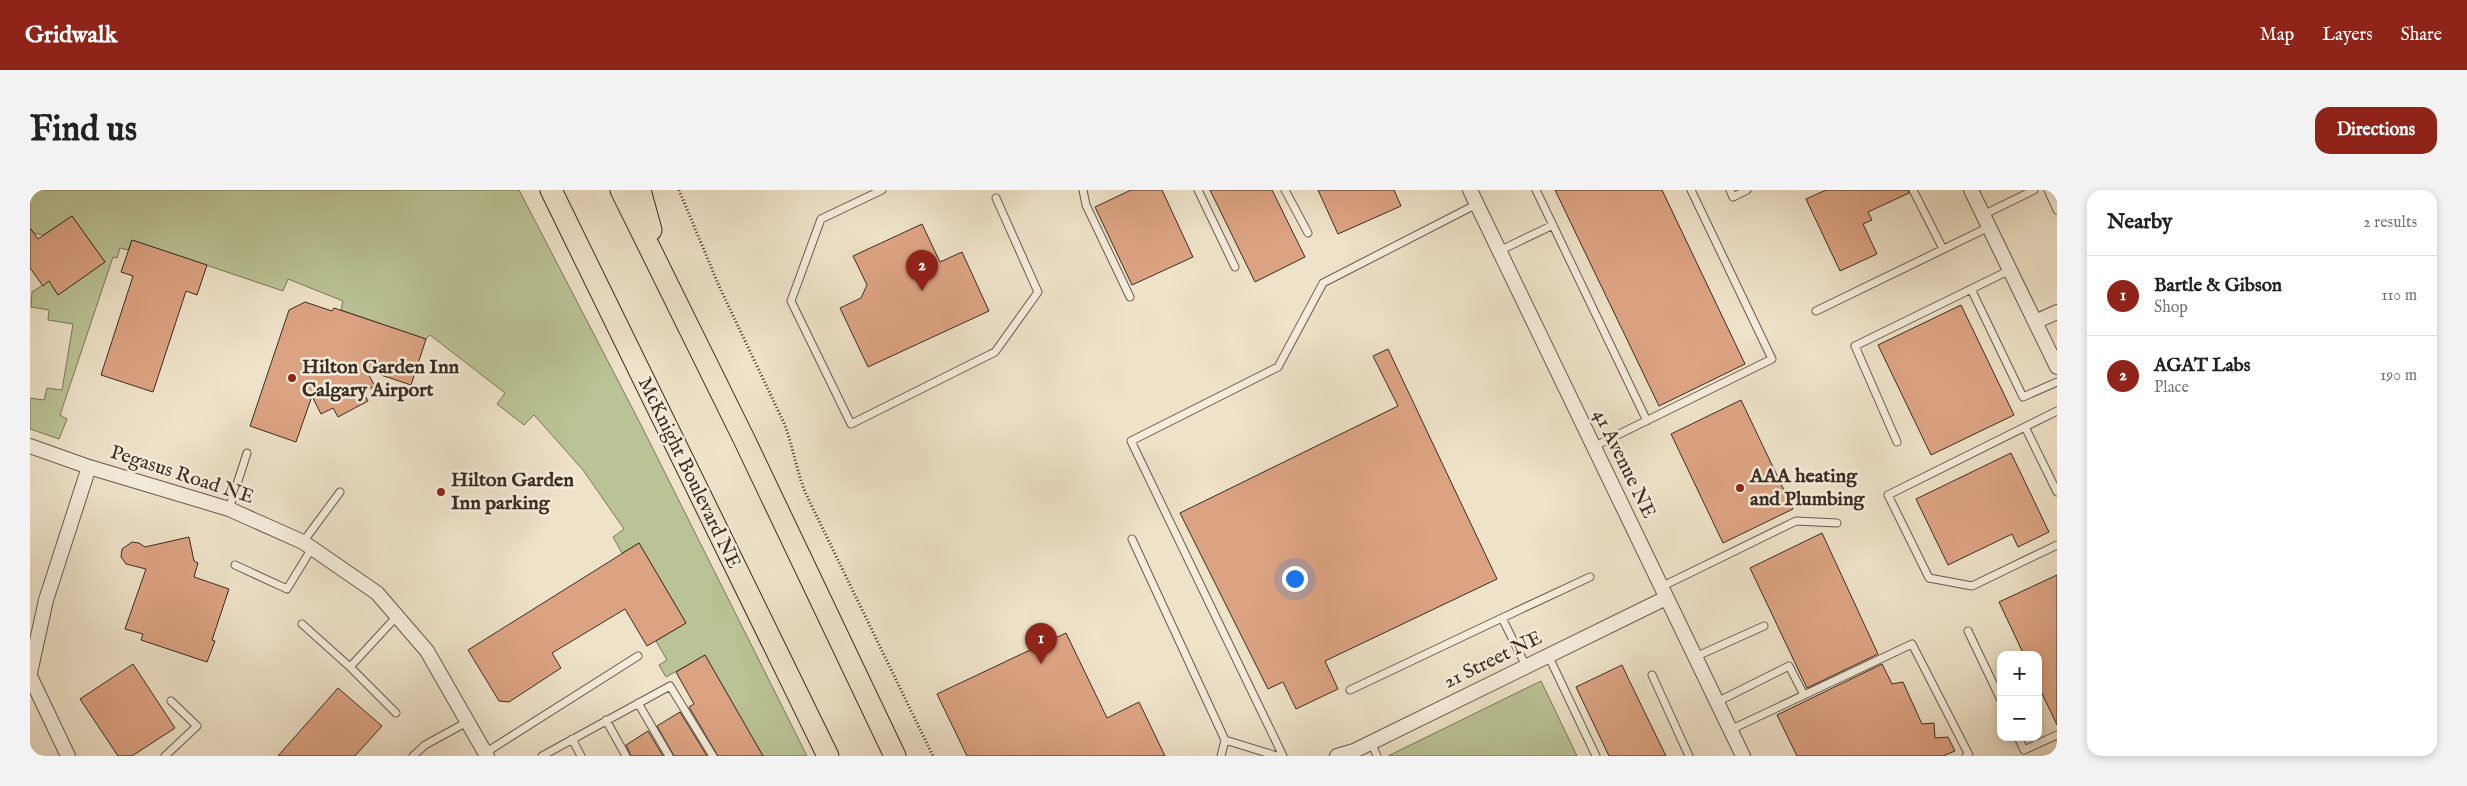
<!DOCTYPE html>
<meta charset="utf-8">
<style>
body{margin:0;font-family:"IM FELL English",serif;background:#f2f2f2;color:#222}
.controls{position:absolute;right:15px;bottom:15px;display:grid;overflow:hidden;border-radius:10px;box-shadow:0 2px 8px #0003}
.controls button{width:45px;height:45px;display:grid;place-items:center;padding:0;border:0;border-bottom:1px solid #e0e0e0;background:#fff;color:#222;font:25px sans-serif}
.you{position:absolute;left:1264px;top:388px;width:18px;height:18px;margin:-12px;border:4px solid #fff;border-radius:50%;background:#1a73e8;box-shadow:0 0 0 8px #1a73e833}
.badge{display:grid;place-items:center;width:32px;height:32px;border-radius:50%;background:#8f2418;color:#fff;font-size:16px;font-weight:700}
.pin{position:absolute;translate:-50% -41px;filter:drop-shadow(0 1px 2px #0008)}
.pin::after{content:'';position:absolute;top:26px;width:18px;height:15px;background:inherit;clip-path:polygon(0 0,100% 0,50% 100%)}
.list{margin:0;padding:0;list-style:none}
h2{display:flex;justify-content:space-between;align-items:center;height:65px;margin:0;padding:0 20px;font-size:21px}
h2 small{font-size:16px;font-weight:400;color:#767676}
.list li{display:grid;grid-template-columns:32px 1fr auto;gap:15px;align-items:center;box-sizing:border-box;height:80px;padding:0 20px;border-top:1px solid #e0e0e0}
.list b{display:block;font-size:19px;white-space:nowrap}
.list p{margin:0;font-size:16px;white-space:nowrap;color:#767676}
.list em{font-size:16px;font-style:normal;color:#767676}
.map{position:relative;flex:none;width:2027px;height:566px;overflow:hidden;border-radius:15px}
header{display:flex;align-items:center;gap:30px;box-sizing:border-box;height:70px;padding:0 25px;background:#8f2418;color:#fff}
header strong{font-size:24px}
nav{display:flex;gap:28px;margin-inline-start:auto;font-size:18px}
.intro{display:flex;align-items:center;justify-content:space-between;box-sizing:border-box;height:120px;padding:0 30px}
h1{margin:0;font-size:35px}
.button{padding:12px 22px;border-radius:15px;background:#8f2418;color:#fff;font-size:18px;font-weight:700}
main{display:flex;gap:30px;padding:0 30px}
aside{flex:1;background:#fff;border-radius:15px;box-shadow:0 2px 8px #0003}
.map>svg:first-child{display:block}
.green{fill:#bac395;stroke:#7a785c}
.building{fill:#dca382;stroke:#3a2c22}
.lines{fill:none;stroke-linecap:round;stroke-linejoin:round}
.lane-casing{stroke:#675a4c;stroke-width:9}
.street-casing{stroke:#675a4c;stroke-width:16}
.primary-casing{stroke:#3a2c22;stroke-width:23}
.path{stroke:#3a2c22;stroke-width:3;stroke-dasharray:1 2.5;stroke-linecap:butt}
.lane{stroke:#f4ecdb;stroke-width:7}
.street{stroke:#f4ecdb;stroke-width:14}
.primary{stroke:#eee2c8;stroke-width:21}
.poi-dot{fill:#8f2418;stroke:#f4ecdb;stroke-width:2}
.labels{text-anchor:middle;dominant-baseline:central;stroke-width:5;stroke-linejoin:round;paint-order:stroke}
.poi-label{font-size:20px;font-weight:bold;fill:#3a2c22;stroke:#f4ecdb;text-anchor:start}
.street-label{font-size:20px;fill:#3a2c22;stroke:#f4ecdb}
</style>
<header>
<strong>Gridwalk</strong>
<nav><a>Map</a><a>Layers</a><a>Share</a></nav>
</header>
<div class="intro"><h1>Find us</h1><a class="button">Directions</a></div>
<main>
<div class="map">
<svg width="2027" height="566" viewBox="0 0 2027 566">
<rect width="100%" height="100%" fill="#eee2c8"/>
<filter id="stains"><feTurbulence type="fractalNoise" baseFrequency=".004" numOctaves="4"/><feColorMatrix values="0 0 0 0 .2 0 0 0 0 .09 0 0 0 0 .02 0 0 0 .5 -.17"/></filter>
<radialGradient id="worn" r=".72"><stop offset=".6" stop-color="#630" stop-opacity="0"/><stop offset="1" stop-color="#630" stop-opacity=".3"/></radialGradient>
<path class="green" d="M0,0H489L611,235L777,566H733L675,465L636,487L629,475L637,470L626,451L656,433L609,353L592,363L583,347L594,339L553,280L504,225L494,235L467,214L475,203L400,145L396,149L311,120L313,111L258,89L253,101L102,50L98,60L90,58L87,68L83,67L30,225L37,229L29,249L0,239V208L14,210L17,198L32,200L43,134L18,130L19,120L1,117L2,102L19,91L28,105L75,72L42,26L13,45L4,43L0,38Z
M1511,491L1547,566H1358Z"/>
<path class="building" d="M1101,0H1132L1163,67L1102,95L1065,17Z
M1180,0H1242L1275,67L1225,92Z
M1288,0H1364L1371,16L1308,44Z
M1525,0H1632L1715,174L1629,216Z
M1796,0H1878L1879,3L1838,22L1842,30L1833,34L1847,64L1810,81L1776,9Z
M42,26L75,72L28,105L19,91L13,96L0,78V38L8,49Z
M892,34L910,72L932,62L959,121L838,177L810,118L831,108L837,95L823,66Z
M102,50L177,75L167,105L156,101L123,202L71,185L103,86L91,82Z
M275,112L302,121L304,118L396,149L381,195L336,180L345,196L333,202L338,211L308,227L303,218L291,224L282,206L266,252L220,236L259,120Z
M1931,115L1984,225L1901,265L1848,155Z
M1358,159L1467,389L1295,471L1308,499L1266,519L1253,492L1238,499L1150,323L1368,216L1343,166Z
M1711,210L1763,319L1693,353L1641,244Z
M1981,263L2019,342L1988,357L1982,344L1918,375L1886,309Z
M1792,343L1848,464L1777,498L1720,378Z
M159,347L164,371L168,373L164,387L199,399L182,450L185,451L177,472L111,450L113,444L95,439L116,379L96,374L91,367L92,359L102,352L109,353L115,357Z
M609,353L656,433L617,456L595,419L522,463L531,478L479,512L469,511L438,460Z
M2027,385V535L2008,495V465H1994L1969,412Z
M1036,443L1077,528L1109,512L1135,566H937L907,504Z
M675,465L733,566H688L659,517L664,514L646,482Z
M103,474L145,538L102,566H88L50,509Z
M1852,474L1862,494L1873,492L1892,534L1904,533L1905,548L1918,547L1925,561L1913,566H1767L1747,525Z
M1592,475L1598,488L1636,566H1579L1546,497Z
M308,498L352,536L325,566H248Z
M650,522L677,566H644L627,536Z
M618,541L633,566H601L596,555Z"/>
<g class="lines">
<g class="lane-casing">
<path id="lane" d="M852,0L791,29L761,111L821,234L965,162L1008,102L966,8
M1053,0L1056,15L1100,107
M1168,0L1205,77
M1255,0L1278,43
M1506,0L1617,231
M1700,0L1703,7L1717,0
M1883,0L1913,59
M2018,0L2027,20
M1953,25L2004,0
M1469,61L1523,35
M1941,99L1993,207L2027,192
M1786,121L1959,37
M2027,221L1858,305L1899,388L1942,396L2027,355
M1995,237L2027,302
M1867,252L1825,156L1980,80
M1563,257L1742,169L1661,0
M199,319L217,263
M1102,349L1195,550
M273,352L310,302
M205,375L257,399L282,358
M1631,397L1766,331L1807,333
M272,434L320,477
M1938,441L1971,510
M1518,465L1566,566
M1665,467L1734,436
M1496,476L1472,428L1560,387
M1622,485L1659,566
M1320,500L1472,428
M1687,512L1759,476L1774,505
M608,513L639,566
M366,523L320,477L367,426
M576,530L596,566
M1700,540L1882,454L1939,565L1936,566
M1988,547L1994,560L2027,545
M542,549L551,566
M1341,552L1347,566
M455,563L608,466
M135,566L167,536L141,511
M383,566L395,555L437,532
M512,566L640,496L683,566
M1191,566L1195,550L1247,566
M1253,566L1101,251L1248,177L1293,93L1447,14"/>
</g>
<g class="street-casing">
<path id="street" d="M1440,0L1713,566
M1941,0L2027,177
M2005,132L2027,122
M0,256L59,277L199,319L273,352L347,403L397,461L457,566
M0,483L16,410L59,277
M0,486L38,566
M1307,566L1324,561L1636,408"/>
</g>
<g class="primary-casing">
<path id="primary" d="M521,0L798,566
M591,0L714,249L865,566
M610,0L621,40"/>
</g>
<path class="path" d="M649,0L689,96L754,233C763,256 766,279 775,302L903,566"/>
<use href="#lane" class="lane"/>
<use href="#street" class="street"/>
<use href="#primary" class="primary"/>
</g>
<g class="poi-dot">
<circle cx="262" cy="188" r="5"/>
<circle cx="1710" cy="298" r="5"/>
<circle cx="411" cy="302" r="5"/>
</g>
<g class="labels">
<g class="poi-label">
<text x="272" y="177">Hilton Garden Inn<tspan x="272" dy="23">Calgary Airport</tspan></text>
<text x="1720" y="286">AAA heating<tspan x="1720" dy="23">and Plumbing</tspan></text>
<text x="421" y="290">Hilton Garden<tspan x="421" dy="23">Inn parking</tspan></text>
</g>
<g class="street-label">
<text transform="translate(1594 274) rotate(64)">41 Avenue NE</text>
<text transform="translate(659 283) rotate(64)">McKnight Boulevard NE</text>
<text transform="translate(152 285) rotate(18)">Pegasus Road NE</text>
<text transform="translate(1463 470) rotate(-26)">21 Street NE</text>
</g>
</g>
<rect width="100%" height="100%" filter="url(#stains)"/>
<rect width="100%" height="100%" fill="url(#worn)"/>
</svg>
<div class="controls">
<button>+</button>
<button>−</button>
</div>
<div class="you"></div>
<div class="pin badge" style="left:1011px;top:474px">1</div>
<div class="pin badge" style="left:892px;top:101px">2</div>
</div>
<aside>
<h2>Nearby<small>2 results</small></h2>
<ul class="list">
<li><span class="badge">1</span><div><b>Bartle &amp; Gibson</b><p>Shop</p></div><em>110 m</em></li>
<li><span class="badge">2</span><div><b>AGAT Labs</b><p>Place</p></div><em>190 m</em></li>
</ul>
</aside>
</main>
